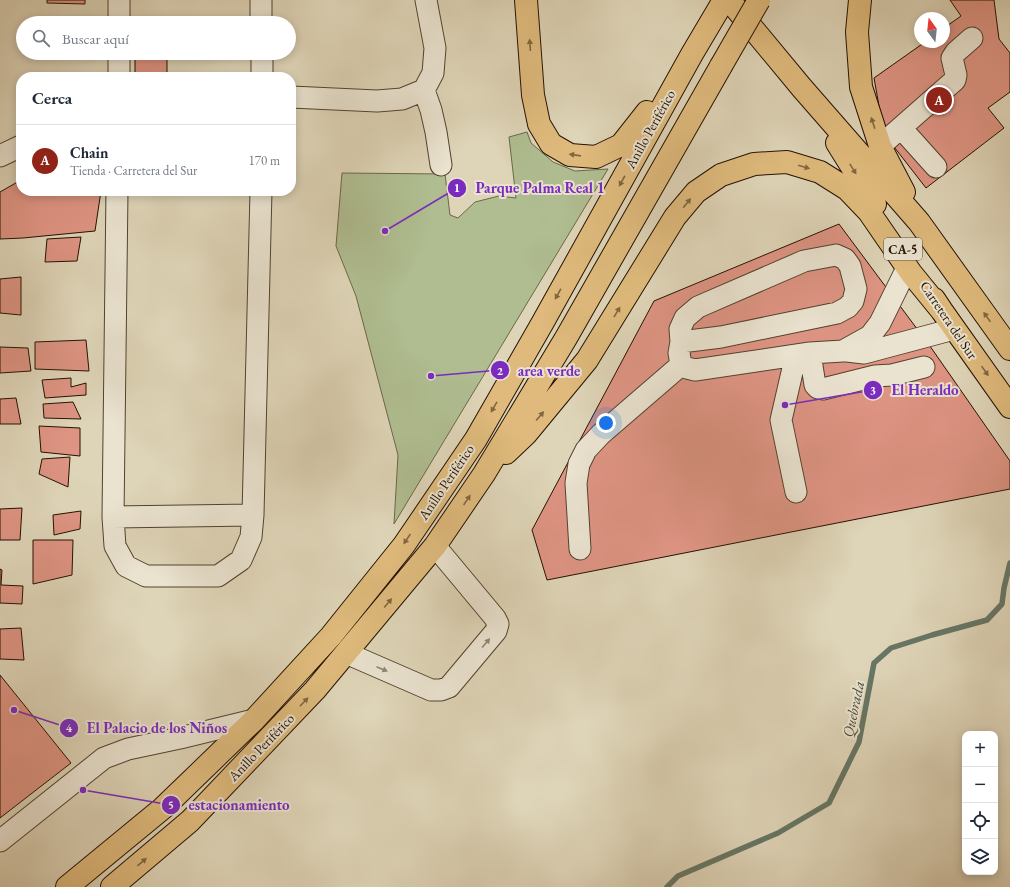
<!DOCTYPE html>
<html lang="es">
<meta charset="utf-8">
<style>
body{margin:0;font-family:"EB Garamond",serif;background:#f2f2f3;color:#1f2937}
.controls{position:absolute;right:12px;bottom:12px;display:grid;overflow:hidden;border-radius:8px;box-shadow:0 2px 10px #0003}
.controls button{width:36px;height:36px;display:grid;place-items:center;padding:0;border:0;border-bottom:1px solid #e0e1e3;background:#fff;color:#1f2937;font:20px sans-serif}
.compass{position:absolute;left:914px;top:12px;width:36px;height:36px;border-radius:50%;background:#fff;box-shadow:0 2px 10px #0003;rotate:345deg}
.you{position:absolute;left:606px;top:423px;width:14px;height:14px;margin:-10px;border:3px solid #fff;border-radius:50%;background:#1a73e8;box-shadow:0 0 0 6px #1a73e833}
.badge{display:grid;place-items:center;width:26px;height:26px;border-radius:50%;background:#8f2418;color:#fff;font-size:13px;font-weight:700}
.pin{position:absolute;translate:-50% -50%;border:2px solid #fff;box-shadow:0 1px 4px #0006}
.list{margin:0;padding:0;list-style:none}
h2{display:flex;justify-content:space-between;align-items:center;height:52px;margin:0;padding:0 16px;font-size:17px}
h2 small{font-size:13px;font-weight:400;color:#747a83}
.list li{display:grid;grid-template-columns:26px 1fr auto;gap:12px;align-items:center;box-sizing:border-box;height:72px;padding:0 16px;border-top:1px solid #e0e1e3}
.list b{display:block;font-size:15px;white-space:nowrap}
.list p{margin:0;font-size:13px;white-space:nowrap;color:#747a83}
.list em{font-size:13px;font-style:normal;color:#747a83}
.icon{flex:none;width:22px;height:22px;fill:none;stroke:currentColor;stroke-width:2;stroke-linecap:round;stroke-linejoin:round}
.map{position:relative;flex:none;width:1010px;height:887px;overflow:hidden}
.search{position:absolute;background:#fff;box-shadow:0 2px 10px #0003;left:16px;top:16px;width:280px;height:44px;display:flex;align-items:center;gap:10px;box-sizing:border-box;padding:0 14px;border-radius:22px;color:#747a83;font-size:15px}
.panel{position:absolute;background:#fff;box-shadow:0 2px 10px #0003;left:16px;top:72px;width:280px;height:124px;border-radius:16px}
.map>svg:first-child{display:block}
.green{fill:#afbd90;stroke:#6a6848}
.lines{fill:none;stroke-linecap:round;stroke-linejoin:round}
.stream{stroke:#677665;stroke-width:5.5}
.building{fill:#de9483;stroke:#241200}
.minor-casing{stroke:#52422e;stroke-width:23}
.highway-casing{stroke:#241200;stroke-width:24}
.minor{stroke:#eae3d0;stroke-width:21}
.highway{stroke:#dfba7c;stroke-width:22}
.highway-bridge-casing{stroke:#241200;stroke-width:24;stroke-linecap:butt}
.highway-bridge{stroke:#dfba7c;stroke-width:22}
.oneway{fill:#82663e}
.oneway2{fill:#918572}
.labels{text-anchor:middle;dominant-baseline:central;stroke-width:4;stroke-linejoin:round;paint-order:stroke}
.shield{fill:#eae3d0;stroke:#5f513e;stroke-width:1}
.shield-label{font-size:13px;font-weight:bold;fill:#241200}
.street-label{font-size:14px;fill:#241200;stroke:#eae3d0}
.water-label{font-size:15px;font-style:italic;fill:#4b4c3b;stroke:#eae3d0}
.leader{fill:none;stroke:#7b2cbf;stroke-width:1.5}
.callout-dot{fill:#7b2cbf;stroke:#eae3d0;stroke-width:1.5}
.mark-label{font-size:12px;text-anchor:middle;font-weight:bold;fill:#fff}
.callout-label{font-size:15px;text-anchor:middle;font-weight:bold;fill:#7b2cbf;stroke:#eae3d0;stroke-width:4;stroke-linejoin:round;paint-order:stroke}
</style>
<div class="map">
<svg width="1010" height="887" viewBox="0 0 1010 887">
<rect width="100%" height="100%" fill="#ded4b7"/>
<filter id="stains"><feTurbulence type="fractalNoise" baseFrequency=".005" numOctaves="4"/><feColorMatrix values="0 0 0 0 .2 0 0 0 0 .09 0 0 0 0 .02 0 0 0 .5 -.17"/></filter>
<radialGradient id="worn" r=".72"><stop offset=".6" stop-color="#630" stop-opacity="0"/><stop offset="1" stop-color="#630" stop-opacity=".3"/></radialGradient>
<path class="green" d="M527,132L531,143L553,162L575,171L608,169L394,524L398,455L356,296L336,246L342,173L445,174L450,215L458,218L475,202L499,196L516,198L509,137Z"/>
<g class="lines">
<path class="stream" d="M667,887L678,876L778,833L829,803L859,742L874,663L891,648L932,635L987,620L1002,604L1004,588L1010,563"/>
</g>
<path class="building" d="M47,0H85V4L47,3Z
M950,0H994L999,39L1010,53V92L988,108L1004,128L926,188L884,134L874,78L925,42H944V28L961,16Z
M135,53H167V77H135Z
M21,180V191H101L95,231L23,238L0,239V192Z
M839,224L932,349L1010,461V489L547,580L532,530L654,301Z
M81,237L77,261L45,262L47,239Z
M21,277V315L0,313V279Z
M86,340L89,371L35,369V342Z
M0,347L28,348L31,371L0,373Z
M71,378V387L86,383V395L45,398L42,380Z
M16,398L21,424H0V399Z
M73,402L81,419L44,418L43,404Z
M39,426L80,428V456L41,452Z
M70,457L68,487L39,474L42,459Z
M22,508L20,540H0V509Z
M81,511L80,529L54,535L53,515Z
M33,540H73L72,575L33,584Z
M0,569L2,570L1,585L23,586L22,604L0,603Z
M21,628L24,660L0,659V629Z
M0,675L71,763L0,818Z"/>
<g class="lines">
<g class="minor-casing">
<path id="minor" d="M261,0V23
M119,23V0
M262,53V77
M119,77V53
M424,90L431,110L436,132L441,165
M291,97L377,101L402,99L424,90L433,73L435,48L426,0
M901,128L936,167
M880,146L955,80L956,75L952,58L956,52L972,38
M0,156L21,146
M117,191L113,517L115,546L126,566L146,576H218L241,560L251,537L253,515L261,191
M681,342L721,337L837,313L848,307L853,301L856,289L850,266L845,259L836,255L804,261L698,307L685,318L680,329L681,342L679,353L681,365L687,368L695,370L810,353L843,351L870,336L880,323L907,268
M847,351L864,353L954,329
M810,353L815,385L818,388L823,389L875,376L892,375L924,367
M796,492L781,420L796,355
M113,517L253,515
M580,549L576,483L579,464L586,450L601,434L681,365
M346,653L431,690H441L449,687L496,631L498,624L495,618L435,546
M0,841L104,758L128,749L180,738L254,720"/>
</g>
<g class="highway-casing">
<path id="highway" d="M526,0L533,95L539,124L551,144L570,155L596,157L621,145L647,112
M729,0L802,88L919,222L1010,349
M860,0L857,32L861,87L880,146L904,192
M837,143L875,204
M934,299L942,311L1010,407
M506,453L526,434L587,360L675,217L696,192L721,175L754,164L787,162L820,172L847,189L869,212L911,273L942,311
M67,887L163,808L254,720L331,636L404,545L476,439L543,322L692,54L724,0
M112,887L190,821L315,690L435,546L484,474L566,338L721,66"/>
</g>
<use href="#minor" class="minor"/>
<use href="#highway" class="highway"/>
<g class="highway-bridge-casing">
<path id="highway-bridge" d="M721,66L759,0"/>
</g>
<use href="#highway-bridge" class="highway-bridge"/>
</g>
<defs><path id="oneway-solid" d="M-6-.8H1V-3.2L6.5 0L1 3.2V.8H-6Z"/></defs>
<g class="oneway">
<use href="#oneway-solid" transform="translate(530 45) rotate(-94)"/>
<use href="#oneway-solid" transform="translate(873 123) rotate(-108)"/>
<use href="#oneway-solid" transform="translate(575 155) rotate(-172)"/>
<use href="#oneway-solid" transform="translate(804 167) rotate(16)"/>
<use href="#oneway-solid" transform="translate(853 169) rotate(58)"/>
<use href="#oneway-solid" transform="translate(622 181) rotate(119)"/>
<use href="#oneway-solid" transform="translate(687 203) rotate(-51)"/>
<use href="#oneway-solid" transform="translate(558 294) rotate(119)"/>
<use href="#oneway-solid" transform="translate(617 312) rotate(-59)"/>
<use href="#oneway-solid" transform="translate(987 317) rotate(-125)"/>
<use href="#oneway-solid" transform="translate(985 371) rotate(55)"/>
<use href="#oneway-solid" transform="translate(494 407) rotate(120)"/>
<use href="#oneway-solid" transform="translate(540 416) rotate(-50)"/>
<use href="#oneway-solid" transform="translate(467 500) rotate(-56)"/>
<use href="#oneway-solid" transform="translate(407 539) rotate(124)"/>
<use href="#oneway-solid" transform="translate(388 603) rotate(-50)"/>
<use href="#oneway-solid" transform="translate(304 702) rotate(-46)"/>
<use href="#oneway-solid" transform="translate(142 862) rotate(-40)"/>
</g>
<g class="oneway2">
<use href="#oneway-solid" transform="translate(486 643) rotate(-50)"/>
<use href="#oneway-solid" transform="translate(382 669) rotate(23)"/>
</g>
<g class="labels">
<rect class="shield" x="884" y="238" width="38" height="22" rx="3"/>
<g class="shield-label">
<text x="903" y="249">CA-5</text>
</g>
<g class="street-label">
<text transform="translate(650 129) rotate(-61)">Anillo Periférico</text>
<text transform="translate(949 320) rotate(56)">Carretera del Sur</text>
<text transform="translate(446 482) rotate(-56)">Anillo Periférico</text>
<text transform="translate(261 747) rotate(-46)">Anillo Periférico</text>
</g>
<g class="water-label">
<text transform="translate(853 709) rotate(-78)">Quebrada</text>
</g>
</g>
<path class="leader" d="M385 231L457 188M431 376L500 370M785 405L873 390M14 710L69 728M83 790L171 805"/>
<g class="callout-dot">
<circle cx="385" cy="231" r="4"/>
<circle cx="431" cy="376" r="4"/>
<circle cx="785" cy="405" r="4"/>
<circle cx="14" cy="710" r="4"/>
<circle cx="83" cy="790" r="4"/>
<circle cx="457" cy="188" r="10"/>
<circle cx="500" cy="370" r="10"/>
<circle cx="873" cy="390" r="10"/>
<circle cx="69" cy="728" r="10"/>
<circle cx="171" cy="805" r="10"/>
</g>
<g class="mark-label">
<text x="457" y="192">1</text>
<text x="500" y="375">2</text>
<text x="873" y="394">3</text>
<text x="69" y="732">4</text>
<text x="171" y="809">5</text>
</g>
<g class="callout-label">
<text x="540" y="193">Parque Palma Real 1</text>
<text x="549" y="376">area verde</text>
<text x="925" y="395">El Heraldo</text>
<text x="157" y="733">El Palacio de los Niños</text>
<text x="239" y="810">estacionamiento</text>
</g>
<rect width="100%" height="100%" filter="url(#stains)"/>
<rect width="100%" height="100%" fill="url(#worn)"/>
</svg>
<div class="controls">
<button>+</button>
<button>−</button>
<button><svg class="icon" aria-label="locate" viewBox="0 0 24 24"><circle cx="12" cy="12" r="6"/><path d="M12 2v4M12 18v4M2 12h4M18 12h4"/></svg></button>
<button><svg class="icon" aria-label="layers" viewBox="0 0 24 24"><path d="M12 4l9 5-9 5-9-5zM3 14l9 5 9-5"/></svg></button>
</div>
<svg class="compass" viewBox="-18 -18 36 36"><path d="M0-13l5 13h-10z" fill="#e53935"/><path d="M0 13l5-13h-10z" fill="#747a83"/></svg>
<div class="you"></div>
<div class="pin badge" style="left:939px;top:100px">A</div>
<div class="search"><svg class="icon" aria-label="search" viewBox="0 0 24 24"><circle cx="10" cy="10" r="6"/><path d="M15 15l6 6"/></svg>Buscar aquí</div>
<section class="panel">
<h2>Cerca<small></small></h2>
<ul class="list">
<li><span class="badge">A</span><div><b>Chain</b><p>Tienda · Carretera del Sur</p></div><em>170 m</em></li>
</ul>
</section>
</div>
